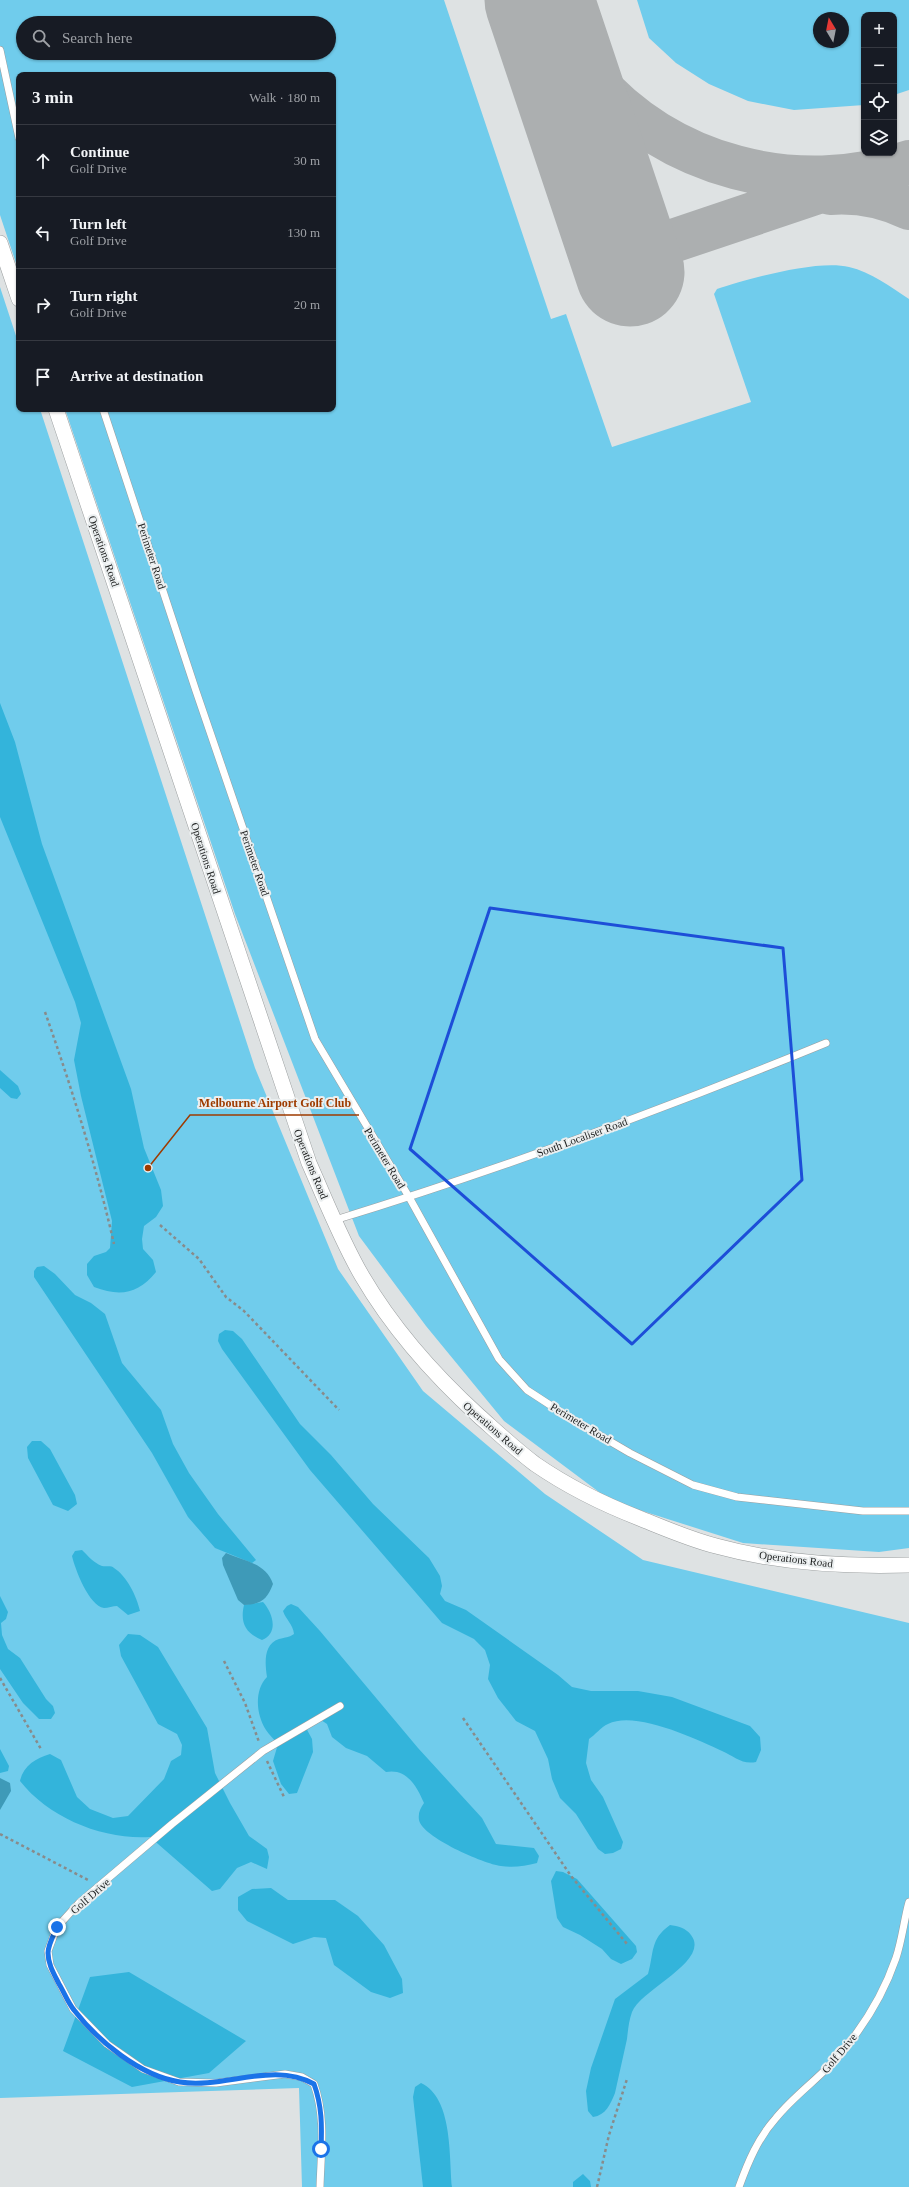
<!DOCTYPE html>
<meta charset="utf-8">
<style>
body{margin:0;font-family:Georgia,serif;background:#20242c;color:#f1f3f6}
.controls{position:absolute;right:12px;top:12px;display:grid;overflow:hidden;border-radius:8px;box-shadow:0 1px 3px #0004}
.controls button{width:36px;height:36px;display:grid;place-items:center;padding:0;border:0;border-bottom:1px solid #363941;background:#171b24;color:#f1f3f6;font:20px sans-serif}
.compass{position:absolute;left:813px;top:12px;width:36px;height:36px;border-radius:50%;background:#171b24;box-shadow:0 1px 3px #0004;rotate:350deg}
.stop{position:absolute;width:12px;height:12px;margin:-9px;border:3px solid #1a73e8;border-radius:50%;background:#fff}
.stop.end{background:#1a73e8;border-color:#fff;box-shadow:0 1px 4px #0008}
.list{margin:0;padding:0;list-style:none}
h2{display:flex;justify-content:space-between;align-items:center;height:52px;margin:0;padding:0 16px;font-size:17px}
h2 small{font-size:13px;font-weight:400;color:#9ea1a6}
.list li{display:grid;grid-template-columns:26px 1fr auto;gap:12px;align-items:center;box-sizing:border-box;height:72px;padding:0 16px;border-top:1px solid #363941}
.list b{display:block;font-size:15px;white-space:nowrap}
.list p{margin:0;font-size:13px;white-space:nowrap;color:#9ea1a6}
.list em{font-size:13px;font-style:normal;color:#9ea1a6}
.icon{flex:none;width:22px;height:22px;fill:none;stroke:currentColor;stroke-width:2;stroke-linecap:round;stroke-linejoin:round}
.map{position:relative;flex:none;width:909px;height:2187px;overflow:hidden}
.search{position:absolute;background:#171b24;box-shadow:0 1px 3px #0004;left:16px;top:16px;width:320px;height:44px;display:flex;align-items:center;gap:10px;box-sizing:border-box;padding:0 14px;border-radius:22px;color:#9ea1a6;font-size:15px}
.panel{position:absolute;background:#171b24;box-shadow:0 1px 3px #0004;left:16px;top:72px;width:320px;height:340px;border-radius:8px}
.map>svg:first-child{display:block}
.green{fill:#70ccec;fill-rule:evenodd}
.forest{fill:#33b4db}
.water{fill:#3e9ab8}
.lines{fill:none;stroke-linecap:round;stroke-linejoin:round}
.taxiway{stroke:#acafb0;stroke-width:44}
.runway{stroke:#acafb0;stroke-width:109}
.lane-casing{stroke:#9a9e9f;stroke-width:8}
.street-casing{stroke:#9a9e9f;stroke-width:16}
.path{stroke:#888b8b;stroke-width:2.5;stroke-dasharray:3 3;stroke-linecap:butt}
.lane{stroke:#fff;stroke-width:7}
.street{stroke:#fff;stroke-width:15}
.route{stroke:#1a73e8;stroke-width:5}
.marked{fill:none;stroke:#1d4ed8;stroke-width:3;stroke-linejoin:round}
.labels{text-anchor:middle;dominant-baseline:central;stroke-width:4;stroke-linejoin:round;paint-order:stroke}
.street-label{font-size:11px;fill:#1c1e1e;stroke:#ebeff0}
.leader{fill:none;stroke:#9e3b00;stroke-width:1.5}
.callout-dot{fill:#9e3b00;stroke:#ebeff0;stroke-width:1.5}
.callout-label{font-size:12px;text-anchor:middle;font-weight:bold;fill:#9e3b00;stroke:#ebeff0;stroke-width:4;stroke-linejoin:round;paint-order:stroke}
</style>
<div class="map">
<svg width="909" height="2187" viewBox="0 0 909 2187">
<rect width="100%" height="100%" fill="#dee2e3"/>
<path class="green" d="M0,0H444L551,319L566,314L612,447L751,402L714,294L717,289C747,279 818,259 849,267C871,272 891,287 909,299V1548L879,1552L743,1543L611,1501L504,1421L426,1326L359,1236L235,914L65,409H333V75H19V272L0,215ZM23,23H329V53H23Z
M637,0H909V90L894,95V15H864V105L794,110L748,101L709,84L676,63L649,38ZM819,18H843V42H819Z
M0,287L19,345V409H40L255,1068L338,1269L423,1391L545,1494L643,1560L909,1623V2187H302L299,2088L0,2098Z"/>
<path class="forest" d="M0,703L15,742L42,844L131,1089L144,1148L161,1190L163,1206L156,1217L144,1226L142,1239L143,1249L153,1260L156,1272C138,1294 120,1297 94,1287L87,1275V1264L94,1256L106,1252L110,1248L112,1221L81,1096L74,1060L81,1023L75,1002L0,817Z
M0,1070L18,1086L21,1094L17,1099L11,1098L0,1088Z
M44,1266L55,1274L75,1295L91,1303L105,1314L122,1363L161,1410L173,1444L189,1473L218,1514L256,1560L252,1563L215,1548L188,1517L152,1453L34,1277V1271L37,1267Z
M225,1330L233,1331L242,1339L300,1424L331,1455L373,1504L429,1558L440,1576L442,1586L440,1594L445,1601L466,1610L558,1675L572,1687L591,1691H638L672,1697L750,1726L760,1737L761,1750L756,1762C742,1765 734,1756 722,1751C696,1739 635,1710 608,1724C601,1727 595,1735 589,1739L586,1763L591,1780L603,1797L623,1842L621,1849L613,1853L605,1854L598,1849L576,1814L560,1798L552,1779L548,1759L535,1731L516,1721L498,1698L488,1679L490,1665L485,1650L474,1639L442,1623L310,1470L222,1349L218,1341L219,1334Z
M32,1441H41L50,1449L75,1495L77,1504L68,1511L53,1505L28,1458L27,1447Z
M82,1550C88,1556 94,1563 102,1566C106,1567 111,1565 114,1568C127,1576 137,1597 140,1611L128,1615L117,1606C113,1606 108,1608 104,1608C89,1606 75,1569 72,1556L75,1551Z
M0,1596L8,1612L6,1619L1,1623L2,1635L8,1649L20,1658L46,1699L53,1706L55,1713L51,1719H39L23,1703L0,1669Z
M263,1602C273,1613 279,1633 262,1640C245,1633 240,1622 244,1605Z
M291,1604L298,1607L320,1631L418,1748L482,1818L496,1844L534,1848L539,1856L537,1863C525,1866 513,1868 501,1866C484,1864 422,1837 419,1820C418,1813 420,1809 424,1803C417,1787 407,1768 386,1772L367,1756L346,1748L332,1737L327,1724L318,1718L310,1719L305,1726L312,1739L313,1752L297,1793L289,1794L281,1784L273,1761L278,1744C274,1739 269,1735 266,1730C256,1715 254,1690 267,1677C265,1664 263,1644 279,1639C286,1637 288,1638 294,1634C293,1624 286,1620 283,1611L287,1606Z
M128,1634L140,1635L158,1647L207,1728L215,1773L230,1803L249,1836L267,1849L269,1857L267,1869L251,1862L237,1868L220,1889L212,1891L150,1837C103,1840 49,1818 20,1781C23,1766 36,1758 50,1754L61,1760L77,1797L90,1809L113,1818L128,1816L164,1779L171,1761L181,1755L182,1745L177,1734L158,1724L121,1656L119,1645Z
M0,1749L9,1766L8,1771L0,1773Z
M556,1871L563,1872L577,1879L636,1946L637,1952L632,1959L621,1964L611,1959L602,1949L580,1935L563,1927L557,1918L551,1881Z
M271,1888L288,1900H335L358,1916L384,1945L402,1979L403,1993L390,1998L371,1992L334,1965L326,1938L314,1937L293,1944L247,1921L238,1910V1897L252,1889Z
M670,1925C678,1926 686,1928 691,1935C711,1961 641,1989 632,2012C629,2020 628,2030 627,2039C623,2057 619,2075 615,2093C610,2105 606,2115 593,2117L588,2111L586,2091L591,2068L615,1999L648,1974C654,1953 650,1939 670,1925Z
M129,1972L246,2041L209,2073L132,2087L63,2051L90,1977Z
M421,2083C453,2098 449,2156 452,2187H423L413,2097L415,2087Z
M583,2174L590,2181L591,2187H573V2182Z"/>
<path class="water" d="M226,1553C244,1561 266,1563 273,1584C267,1600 261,1604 244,1605L238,1600L223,1565L222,1558Z
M0,1778L10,1783L11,1791L0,1810Z"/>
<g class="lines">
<path class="taxiway" d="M541,0C555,26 570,53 590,76C667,167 797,200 909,162
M830,193C858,191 884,196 909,208
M625,257L833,187"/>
<path class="runway" d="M539,0L630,272"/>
<g class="lane-casing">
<path id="lane" d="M0,50L19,138
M103,409L196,691L315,1039L409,1197L499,1359L527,1390L570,1418L630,1453L693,1485L737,1497L863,1511H909
M335,1220C501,1169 665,1109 826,1043
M320,2187C321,2152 326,2117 314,2084L302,2077L285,2074L216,2083L179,2082L143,2069L107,2044L73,2009L50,1965L48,1951L57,1927L79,1903L172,1824L263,1751L340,1706
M739,2187C748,2162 758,2138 776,2118C797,2092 826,2074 846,2047C867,2021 885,1990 896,1958C902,1940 904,1920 909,1902"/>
</g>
<g class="street-casing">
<path id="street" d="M0,243L19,299
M56,409L309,1163C326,1201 341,1240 362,1276C393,1329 434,1375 479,1416C497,1432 515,1449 535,1464C567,1486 603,1504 639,1518C664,1528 689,1539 716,1546C778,1563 845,1567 909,1565"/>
</g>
<path class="path" d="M45,1012C72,1089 96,1165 114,1244
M160,1225L199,1259L226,1297L244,1311L339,1410
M224,1661L245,1703L259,1742
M0,1678L41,1749
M463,1718L571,1876L627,1944
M267,1761L284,1797
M0,1834L90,1881
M597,2187L609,2135L627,2079"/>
<use href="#lane" class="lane"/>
<use href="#street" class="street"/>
</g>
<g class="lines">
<path class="route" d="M57,1927C54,1934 48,1945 48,1953C48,1964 54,1974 59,1984C64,1992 68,2003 74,2010C98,2041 140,2076 180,2082C224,2089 273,2061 314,2084C322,2106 322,2126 321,2149"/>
</g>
<path class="marked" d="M490,908L783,948L802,1180L632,1344L410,1149Z"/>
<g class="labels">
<g class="street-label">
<text transform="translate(104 551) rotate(71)">Operations Road</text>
<text transform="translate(152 556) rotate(72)">Perimeter Road</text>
<text transform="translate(206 858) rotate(72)">Operations Road</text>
<text transform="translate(255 863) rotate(71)">Perimeter Road</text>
<text transform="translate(582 1137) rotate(-20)">South Localiser Road</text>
<text transform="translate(385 1158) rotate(59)">Perimeter Road</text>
<text transform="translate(311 1164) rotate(68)">Operations Road</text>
<text transform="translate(581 1423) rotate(31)">Perimeter Road</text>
<text transform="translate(493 1428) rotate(41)">Operations Road</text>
<text transform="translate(796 1559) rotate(7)">Operations Road</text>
<text transform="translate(90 1896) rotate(-41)">Golf Drive</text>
<text transform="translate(839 2053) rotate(-50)">Golf Drive</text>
</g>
</g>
<path class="leader" d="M148 1168L190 1115H359"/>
<circle class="callout-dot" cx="148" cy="1168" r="4"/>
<g class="callout-label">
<text x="275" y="1107">Melbourne Airport Golf Club</text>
</g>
</svg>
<div class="controls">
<button>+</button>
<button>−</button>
<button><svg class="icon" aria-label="locate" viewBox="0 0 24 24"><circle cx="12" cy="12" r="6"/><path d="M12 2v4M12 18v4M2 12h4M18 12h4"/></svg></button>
<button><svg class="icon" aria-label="layers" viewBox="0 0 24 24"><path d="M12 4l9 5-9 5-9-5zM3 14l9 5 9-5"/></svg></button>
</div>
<svg class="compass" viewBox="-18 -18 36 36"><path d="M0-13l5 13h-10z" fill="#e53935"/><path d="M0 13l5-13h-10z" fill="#9ea1a6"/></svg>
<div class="stop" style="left:321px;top:2149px"></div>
<div class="stop end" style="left:57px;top:1927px"></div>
<div class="search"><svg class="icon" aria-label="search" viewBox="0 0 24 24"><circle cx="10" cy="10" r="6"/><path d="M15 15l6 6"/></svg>Search here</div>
<section class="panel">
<h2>3 min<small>Walk · 180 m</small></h2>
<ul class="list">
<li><svg class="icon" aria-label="ahead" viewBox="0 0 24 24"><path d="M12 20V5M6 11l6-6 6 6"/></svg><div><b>Continue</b><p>Golf Drive</p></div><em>30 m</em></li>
<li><svg class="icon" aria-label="left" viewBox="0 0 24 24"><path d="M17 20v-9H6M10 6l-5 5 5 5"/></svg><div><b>Turn left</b><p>Golf Drive</p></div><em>130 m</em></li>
<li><svg class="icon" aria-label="right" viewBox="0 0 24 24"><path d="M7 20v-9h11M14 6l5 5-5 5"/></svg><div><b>Turn right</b><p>Golf Drive</p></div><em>20 m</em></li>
<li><svg class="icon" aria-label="arrive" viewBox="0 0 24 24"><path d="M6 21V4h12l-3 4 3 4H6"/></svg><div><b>Arrive at destination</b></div></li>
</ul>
</section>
</div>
